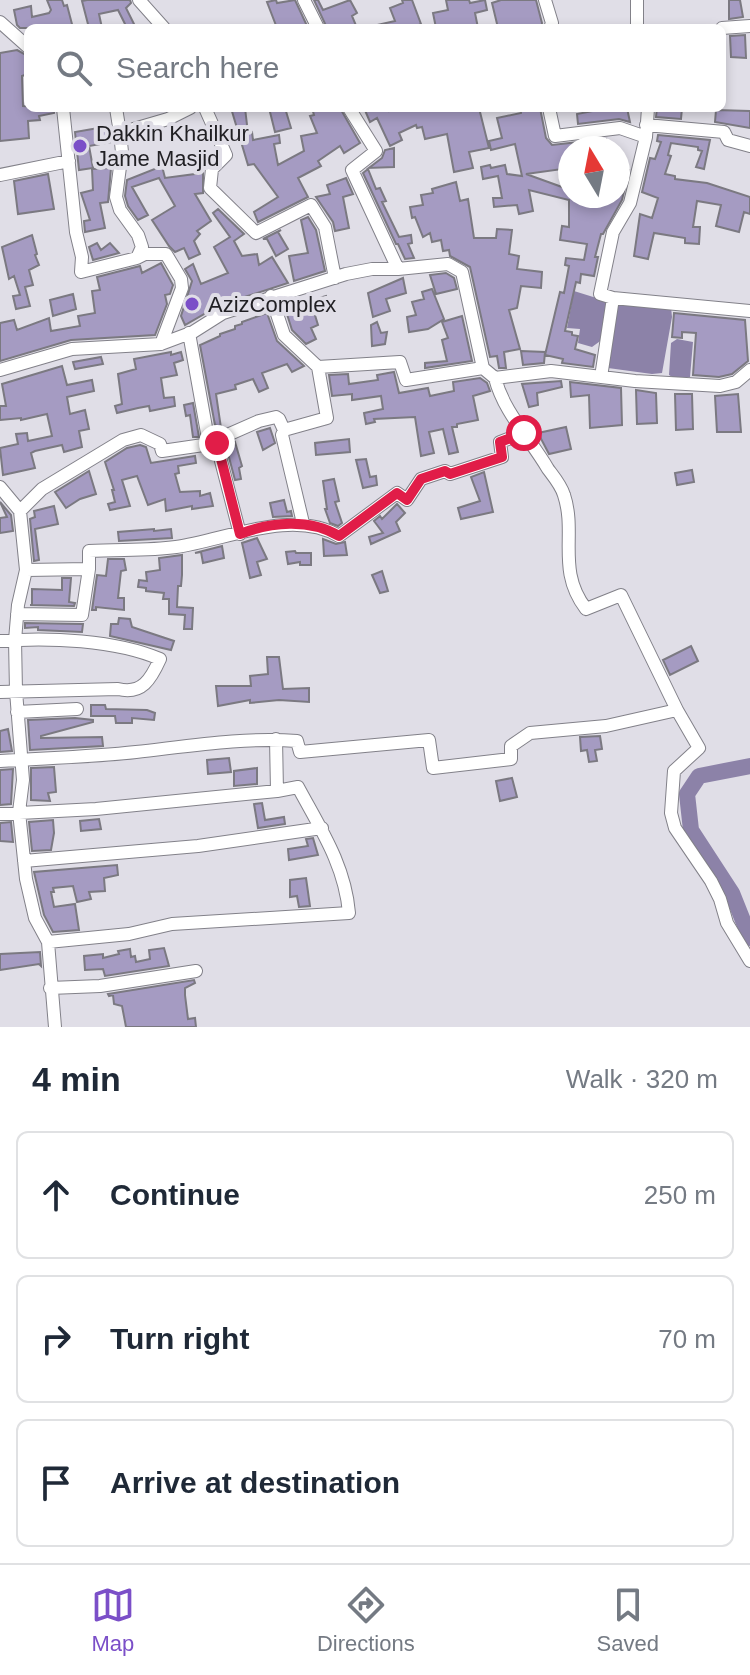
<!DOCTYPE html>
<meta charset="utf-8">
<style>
body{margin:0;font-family:Helvetica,sans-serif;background:#f2f2f3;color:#1f2937}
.compass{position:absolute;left:558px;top:136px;width:72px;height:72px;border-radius:50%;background:#fff;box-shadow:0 4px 12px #0003;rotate:350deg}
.stop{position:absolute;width:24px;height:24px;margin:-18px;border:6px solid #e11d48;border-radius:50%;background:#fff}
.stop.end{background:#e11d48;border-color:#fff;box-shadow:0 2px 8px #0008}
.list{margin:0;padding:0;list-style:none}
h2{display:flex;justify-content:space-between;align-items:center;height:104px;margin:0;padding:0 32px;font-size:34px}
h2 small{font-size:26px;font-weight:400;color:#747a83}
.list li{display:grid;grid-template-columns:52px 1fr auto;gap:24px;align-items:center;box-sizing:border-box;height:128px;margin:0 16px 16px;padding:0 16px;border:2px solid #e0e1e3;border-radius:12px}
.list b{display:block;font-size:30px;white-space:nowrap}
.list em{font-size:26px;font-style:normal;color:#747a83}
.icon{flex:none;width:44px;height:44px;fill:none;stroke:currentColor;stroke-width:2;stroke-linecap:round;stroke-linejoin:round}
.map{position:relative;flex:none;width:750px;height:1027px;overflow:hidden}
.search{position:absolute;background:#fff;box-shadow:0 4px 12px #0003;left:24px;right:24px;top:24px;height:88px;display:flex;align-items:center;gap:20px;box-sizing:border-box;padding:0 28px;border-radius:12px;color:#747a83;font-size:30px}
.sheet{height:536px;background:#fff}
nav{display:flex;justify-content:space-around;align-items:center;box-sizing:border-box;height:112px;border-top:2px solid #e0e1e3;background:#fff;font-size:22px;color:#747a83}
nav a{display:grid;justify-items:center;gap:4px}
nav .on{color:#7b4fc8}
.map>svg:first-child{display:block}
.water{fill:#8c82a8}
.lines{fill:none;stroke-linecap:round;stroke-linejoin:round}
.river{stroke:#8c82a8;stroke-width:16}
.building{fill:#a59bc2;stroke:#7b7981;stroke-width:2}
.minor-casing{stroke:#828189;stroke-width:14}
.minor{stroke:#fff;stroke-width:12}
.route{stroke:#e11d48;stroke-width:10}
.poi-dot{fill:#7b4fc8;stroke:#e0dee7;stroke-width:3}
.labels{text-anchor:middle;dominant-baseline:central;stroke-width:8;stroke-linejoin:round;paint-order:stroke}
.poi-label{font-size:22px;fill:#201f23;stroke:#e0dee7;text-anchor:start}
</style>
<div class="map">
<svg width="750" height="1027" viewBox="0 0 750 1027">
<rect width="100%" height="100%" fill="#e0dee7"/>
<path class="water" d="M574,291L606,301L603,339L592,347L578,343L580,329L567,328Z
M618,303L671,307L672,317L662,373L652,374L608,368Z
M677,339L693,342L690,377L674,378L669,375L671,343Z"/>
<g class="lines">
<path class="river" d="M750,766L699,776L687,794L691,830L732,893L750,938"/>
</g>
<path class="building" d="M47,0H62L64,6L67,5L73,28H20L17,25L14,10L31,6L32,17L49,13L51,10Z
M87,0H130L131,3L126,8L136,28H127L118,10L99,14L102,28H89L82,1Z
M276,0L277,3L295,0L308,28H277L267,2Z
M314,0H318L323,10L350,0L357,13L352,16L357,28H327Z
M402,0H412L421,24L413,28H377V25L395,21L390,8L403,3Z
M446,0H469L470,3L485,0L487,10L475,13L478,28H454V26L436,28L433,13L448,10Z
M501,0H536L542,23L541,28H498L492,3Z
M729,0H740L743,17L729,19Z
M745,35L746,58L731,57L730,36Z
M17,50L28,56V74L22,76L23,106L54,108V113L39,116L40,120L28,121L29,138L0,141V53Z
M231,108H245L248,133L252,132L253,140L279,135L280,143L274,144L278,165L304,151L301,136L317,133L310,116L314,115L312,108H340L360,143L344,153L340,146L318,161L321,166L298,178L308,197L258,222L254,212L278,197L254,164L248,165Z
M269,108H285L291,128L275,132Z
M364,108H388L389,111L406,108H479L489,148L469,152L473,168L454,172L447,134L425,139L422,127L417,128L416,125L399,133L402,140L390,146L377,118L370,122Z
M521,108H540L546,138L552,145L606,139L604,148H570V168L526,174L562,187V184L570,186V196H618V167L629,170L622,200L603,234H601L595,257H598L594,276L581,274L580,283L576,282L565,331L572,332V335L578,336L575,349L595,355L593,367L562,363L563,359L545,355L560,292L564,293L569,266L565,265L566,258L584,260L587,244L560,240L562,226L569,227V200L529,190L533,211L519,214L517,205L494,207L493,198H502L498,176L483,179L481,167L490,165L491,168L505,165L507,174L522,176L515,144L491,150L489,141L502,138L497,118L521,113Z
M608,108H627L630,122L619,119L578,124L577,114Z
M657,108H682L681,119L656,117Z
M716,110L750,111V128L715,122Z
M110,126L112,142L89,146L93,168L79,170L75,132Z
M658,135L710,140L704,169L696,167L702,151L698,150V147L671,143L668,155L671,156L665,174L675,176V179L707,183L750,197V214L744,212L739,232L716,226L721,205L697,201L693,227H700L699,244L685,243V238L654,233L648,259L634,256L640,214L652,218L658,198L642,192L650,158L655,159L661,142L657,141Z
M394,148V167L369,168L382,158L385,150Z
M162,166L165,178L203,173V193L195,194L211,221L197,231L200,234L194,241L200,254L189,259L184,248L175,252L169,246L152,220L175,206L159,178L132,187L148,215L138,220L128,206L125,196L127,180Z
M111,168L108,202L100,203L105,228L85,232L84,221L90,220L81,193L93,190L92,169Z
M368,169L376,189L380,188L386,201L382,202L399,237L411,235L412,243L408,244L414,258L405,259L398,244H396L363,173Z
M48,174L54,209L18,214L14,181Z
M346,178L353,194L343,197L349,228L335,231L333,222L316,197L330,194L327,185Z
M456,182L460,201L468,199L474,238H496L497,229L512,230L509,254L519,256L517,269L542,272L541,288L521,286L517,308L509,310L520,349L504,352L506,368H499L497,356L490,357L470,267L450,256L449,250L443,251L441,240L432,242L430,233L423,237L415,217L412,218L410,207L423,205L421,195L433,193L432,189Z
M218,209L244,234L234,241L242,256L257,254L259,265L272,257L288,283L220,305L185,325L181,316L192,281L185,269L193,264L201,284L228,273L214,247L230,237L213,213Z
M308,217L316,230L325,271L294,281L289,256L308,253L301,220Z
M281,230L278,232L288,249L276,256L267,239H263Z
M32,235L37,254L35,255L39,265L29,270L33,285L25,287L30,306L16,309L13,296L20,295L14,276L9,279L2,247Z
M97,243L101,250L110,243L119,253L93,260L89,247Z
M161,263L173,285L170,294L165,295L167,304L155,335L71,340L0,361V323L14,320L17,330L49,318L51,331L80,326L78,316L95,313L92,291L100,290L97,277L140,266L142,273Z
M446,273L454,278L457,289L436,294L430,275Z
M403,278L406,293L386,299L390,311L373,317L368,293Z
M432,289L444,319L428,329L409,332L407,317L416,315L412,302L424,299L422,292Z
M73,294L76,309L53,316L50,300Z
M326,296L329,309L314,312L318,325L311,328L316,339L306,344L292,330L285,308Z
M267,313L277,341L304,366L292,372L287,364L262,373L268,388L259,392L253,379L235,385L236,389L216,394L221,428L215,425L200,345L220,336V334L235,329V326L242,324V322Z
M674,313L745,320L748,361L732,374L719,377L693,375L696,333L682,332V338L672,337Z
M462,316L472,361L425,368V363L447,361L442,340L448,338L442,322Z
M377,322L381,333L387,332L385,344L372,346L371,325Z
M521,351L545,352L544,363L523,365Z
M171,352V355L181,352L183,360L174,363L177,375L161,378L164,398L174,397L175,406L150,411L149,406L138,408L117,413L115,406L122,404L118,374L136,369L134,359Z
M101,357L103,364L75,369L73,362Z
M62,366L67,385L92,380L94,391L67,397L70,414L85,410L89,429L79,431L82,447L64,452L62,445L35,451L31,453L35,468L3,475L0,448L18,444L16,434L27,433L28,441L52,436L47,414L21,420V418L0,420V406H6L2,384Z
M394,372L399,393L428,388L430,396L454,391L453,382L480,378L487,383L490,391L473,396L478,420L457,424V427H452L458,452L449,454L443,429L429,432L434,453L421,456L415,417L374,419L375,422L366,424L364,413L383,409L381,396L352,400V394L332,396L329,375L348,374L349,384L378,380L377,375Z
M561,381L562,387L537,393L538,405L529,407L522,384Z
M570,382L621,388L622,425L590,428L589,395L571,397Z
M636,390L656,393L657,423L637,424Z
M675,394H692L693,429L676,430Z
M738,394L741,432H717L715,396Z
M193,403L199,437H193L190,415L186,416L184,405Z
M566,427L571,449L549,454L538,433Z
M270,428L275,443L263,450L257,432Z
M349,439L350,452L316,455L315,443Z
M235,442L242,466L239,468L241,479L235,480L226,446Z
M140,445L146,447L151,463L195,456L196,463L178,466L179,473L175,474L180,492L200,491V496L210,493L213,506L192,509V506L166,511L165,499L148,505L137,476L122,480L130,506L110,510L108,504L115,502L112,490H114L105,462L127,448Z
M366,459L370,477L376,476L377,485L363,488L356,460Z
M692,470L694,482L677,485L675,473Z
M89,471L96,494L80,499L66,508L55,492Z
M484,472L493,512L461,519L458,508L480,501L471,477Z
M334,479L339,501L335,502L342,523L338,526L330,523L325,509H327L323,481Z
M284,500L287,512L291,511L292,516L273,517L270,503Z
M0,502L11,515L13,531L0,533V518L7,517Z
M397,504L405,513L396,522L400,531L371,544L369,537L383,533L374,521L380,516L382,519Z
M54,506L58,524L35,529L39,560L34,561L30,519L35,517L34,511Z
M154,529V531L171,529L172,538L119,541L118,532Z
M257,538L267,559L257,562L261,575L250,578L242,543Z
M323,539L336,544L345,542L347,555L324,556Z
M222,546L224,558L203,563L201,552L195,553Z
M295,551L296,553H311V565H300V562L288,564L286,552Z
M182,555V575L181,586H178L177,607L193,608L192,629H184L185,615L169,614V599H163L164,593L146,591V588L138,587L139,580L147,581L146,572L160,570L159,558Z
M108,559H124L126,570L121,571L118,598H124V610L96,607V610H92L97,575L106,576Z
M382,571L388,591L380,593L372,575Z
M62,578H71L69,602L75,603L74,606L30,605H32V589L62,590Z
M119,618L130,619L132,627L174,641L171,650L110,636L111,624H118Z
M25,623L82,624H83L82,632L38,630V627L25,628Z
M691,646L698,661L670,675L663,660Z
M267,657H279L283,689L309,688V702L279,700L250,703V700L218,706L216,686H251L250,676L268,674Z
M91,705H105L106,709L147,710L155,713L154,720L132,718V723H116L115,716H91Z
M75,718L93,720V722L41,736V738L102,737L103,746L30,750L28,720Z
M8,729L12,751L0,752V731Z
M600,736L602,749L595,750L597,761L589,762L587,750L581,751L580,737Z
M229,758L231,772L208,774L207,760Z
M54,767L56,792L48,793L50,801L31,800V768Z
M257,768V784L234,786V771Z
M13,769L11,804L0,805V770Z
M512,778L517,797L500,801L496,781Z
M262,803L265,820L284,817L285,824L258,828L254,804Z
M99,819L101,829L81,831L80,821Z
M53,820L54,833L51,850L32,851L29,822Z
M11,822L13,842L0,841V823Z
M313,838L318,855L289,860L288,849L308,846L306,839Z
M117,865L118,875L104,878L105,891L89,892L91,899L77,902L73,886L53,888L54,892H51L54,907L75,904L79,930L53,932L44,915L34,872Z
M306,878L310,906L299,907L297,896L290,897V880Z
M164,948L169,966L105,976L103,969L85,970L84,956L103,954V958L119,954L118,951L130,949L131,957L135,956L136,962L150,959L149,950Z
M40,952L41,966L39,964L0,970V954Z
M194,980L195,983L185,988V995L188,1019L195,1018L196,1027H126L122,1006L114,1004L113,995L109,996L108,994Z"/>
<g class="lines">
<g class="minor-casing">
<path id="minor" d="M139,0L164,28
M304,0L318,28
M545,0L552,23L550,28
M0,22L28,47
M637,28V0
M722,28L750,26
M63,108L76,232L82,257L81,272L137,258L145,254H166L181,279L182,288L161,344
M116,108L120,133L168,119L190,108
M205,108L226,155L212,169L210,188L256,233L311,205L325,227L335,278
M349,108L376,151L352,170L398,269
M549,108L555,136L620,128L646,137
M646,125L724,132L728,140L750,146
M120,133L122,152L116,197L120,210L138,235L142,247L137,258
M0,175L69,161
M271,296L284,335L318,367L400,362L406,380L483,368
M613,298L750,311
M189,333L207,433L214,434L240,534
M0,370L72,349L161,344L193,332L223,313L346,274L372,269H398L448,264L462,272L483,368L495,378L551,371L635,381L720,386L736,382L750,370
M601,377L613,298L600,294L613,232L630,203L646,137L648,108
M216,440L259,421L276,417L279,419L284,430
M0,487L20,511
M303,523L282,435L284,430L327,418L318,367
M26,570L89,569V551C118,549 148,551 176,547C226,540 292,508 339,536L397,493L407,500L421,479L445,471L450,474L502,457L500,442L524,433
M17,614L82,615L89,569
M0,641C48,637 116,640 160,659C151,679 142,695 118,689L0,692
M677,710L699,748L674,771L671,813L675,828L711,881L720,899L727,923L750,961
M17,712L77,709
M0,761C46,758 91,757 136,752C190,746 244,737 297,741L300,752L429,740L433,768L511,759V746L530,733L606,726L677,710L621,595L586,609C556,570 577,534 564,495C561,485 554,477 548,469C530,438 504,413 495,378
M0,814L96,809L277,791
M24,861L198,846L322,828
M48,942L129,934L172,924L349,913C345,865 320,828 298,787L277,791L276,739
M50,988L100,986L196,971
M55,1027L48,942L35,918L26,879L19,812L23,780L16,691L15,640L18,605L26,570L20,511L42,489L123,440L141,435L160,444L162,451L217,443"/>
</g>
<use href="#minor" class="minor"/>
</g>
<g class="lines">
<path class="route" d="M217,443L240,534C271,522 309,518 339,536L397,493L407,500L421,479L445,471L450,474L502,457L500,442L524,433"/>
</g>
<g class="poi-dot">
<circle cx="80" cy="146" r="8"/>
<circle cx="192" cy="304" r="8"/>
</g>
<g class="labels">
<g class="poi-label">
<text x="96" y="133">Dakkin Khailkur<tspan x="96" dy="25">Jame Masjid</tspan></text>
<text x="208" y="304">AzizComplex</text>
</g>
</g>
</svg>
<svg class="compass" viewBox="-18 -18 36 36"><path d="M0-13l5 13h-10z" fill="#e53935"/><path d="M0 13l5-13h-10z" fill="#747a83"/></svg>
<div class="stop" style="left:524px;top:433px"></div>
<div class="stop end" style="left:217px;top:443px"></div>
<div class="search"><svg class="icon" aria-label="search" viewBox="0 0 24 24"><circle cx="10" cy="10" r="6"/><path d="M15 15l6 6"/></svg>Search here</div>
</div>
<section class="sheet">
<h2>4 min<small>Walk · 320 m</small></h2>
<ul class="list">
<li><svg class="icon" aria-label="ahead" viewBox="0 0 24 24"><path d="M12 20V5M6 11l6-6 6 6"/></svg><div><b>Continue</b></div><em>250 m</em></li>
<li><svg class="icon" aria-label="right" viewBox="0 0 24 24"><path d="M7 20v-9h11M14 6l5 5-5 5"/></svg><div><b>Turn right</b></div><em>70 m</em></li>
<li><svg class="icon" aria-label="arrive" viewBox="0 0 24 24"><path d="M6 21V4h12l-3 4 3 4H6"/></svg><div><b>Arrive at destination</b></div></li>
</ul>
</section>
<nav>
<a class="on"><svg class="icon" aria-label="map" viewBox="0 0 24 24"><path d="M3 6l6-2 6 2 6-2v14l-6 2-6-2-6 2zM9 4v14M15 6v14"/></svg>Map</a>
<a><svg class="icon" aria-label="directions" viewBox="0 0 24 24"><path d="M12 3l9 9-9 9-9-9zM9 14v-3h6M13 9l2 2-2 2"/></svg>Directions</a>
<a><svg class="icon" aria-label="saved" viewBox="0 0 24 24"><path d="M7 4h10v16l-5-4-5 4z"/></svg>Saved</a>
</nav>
